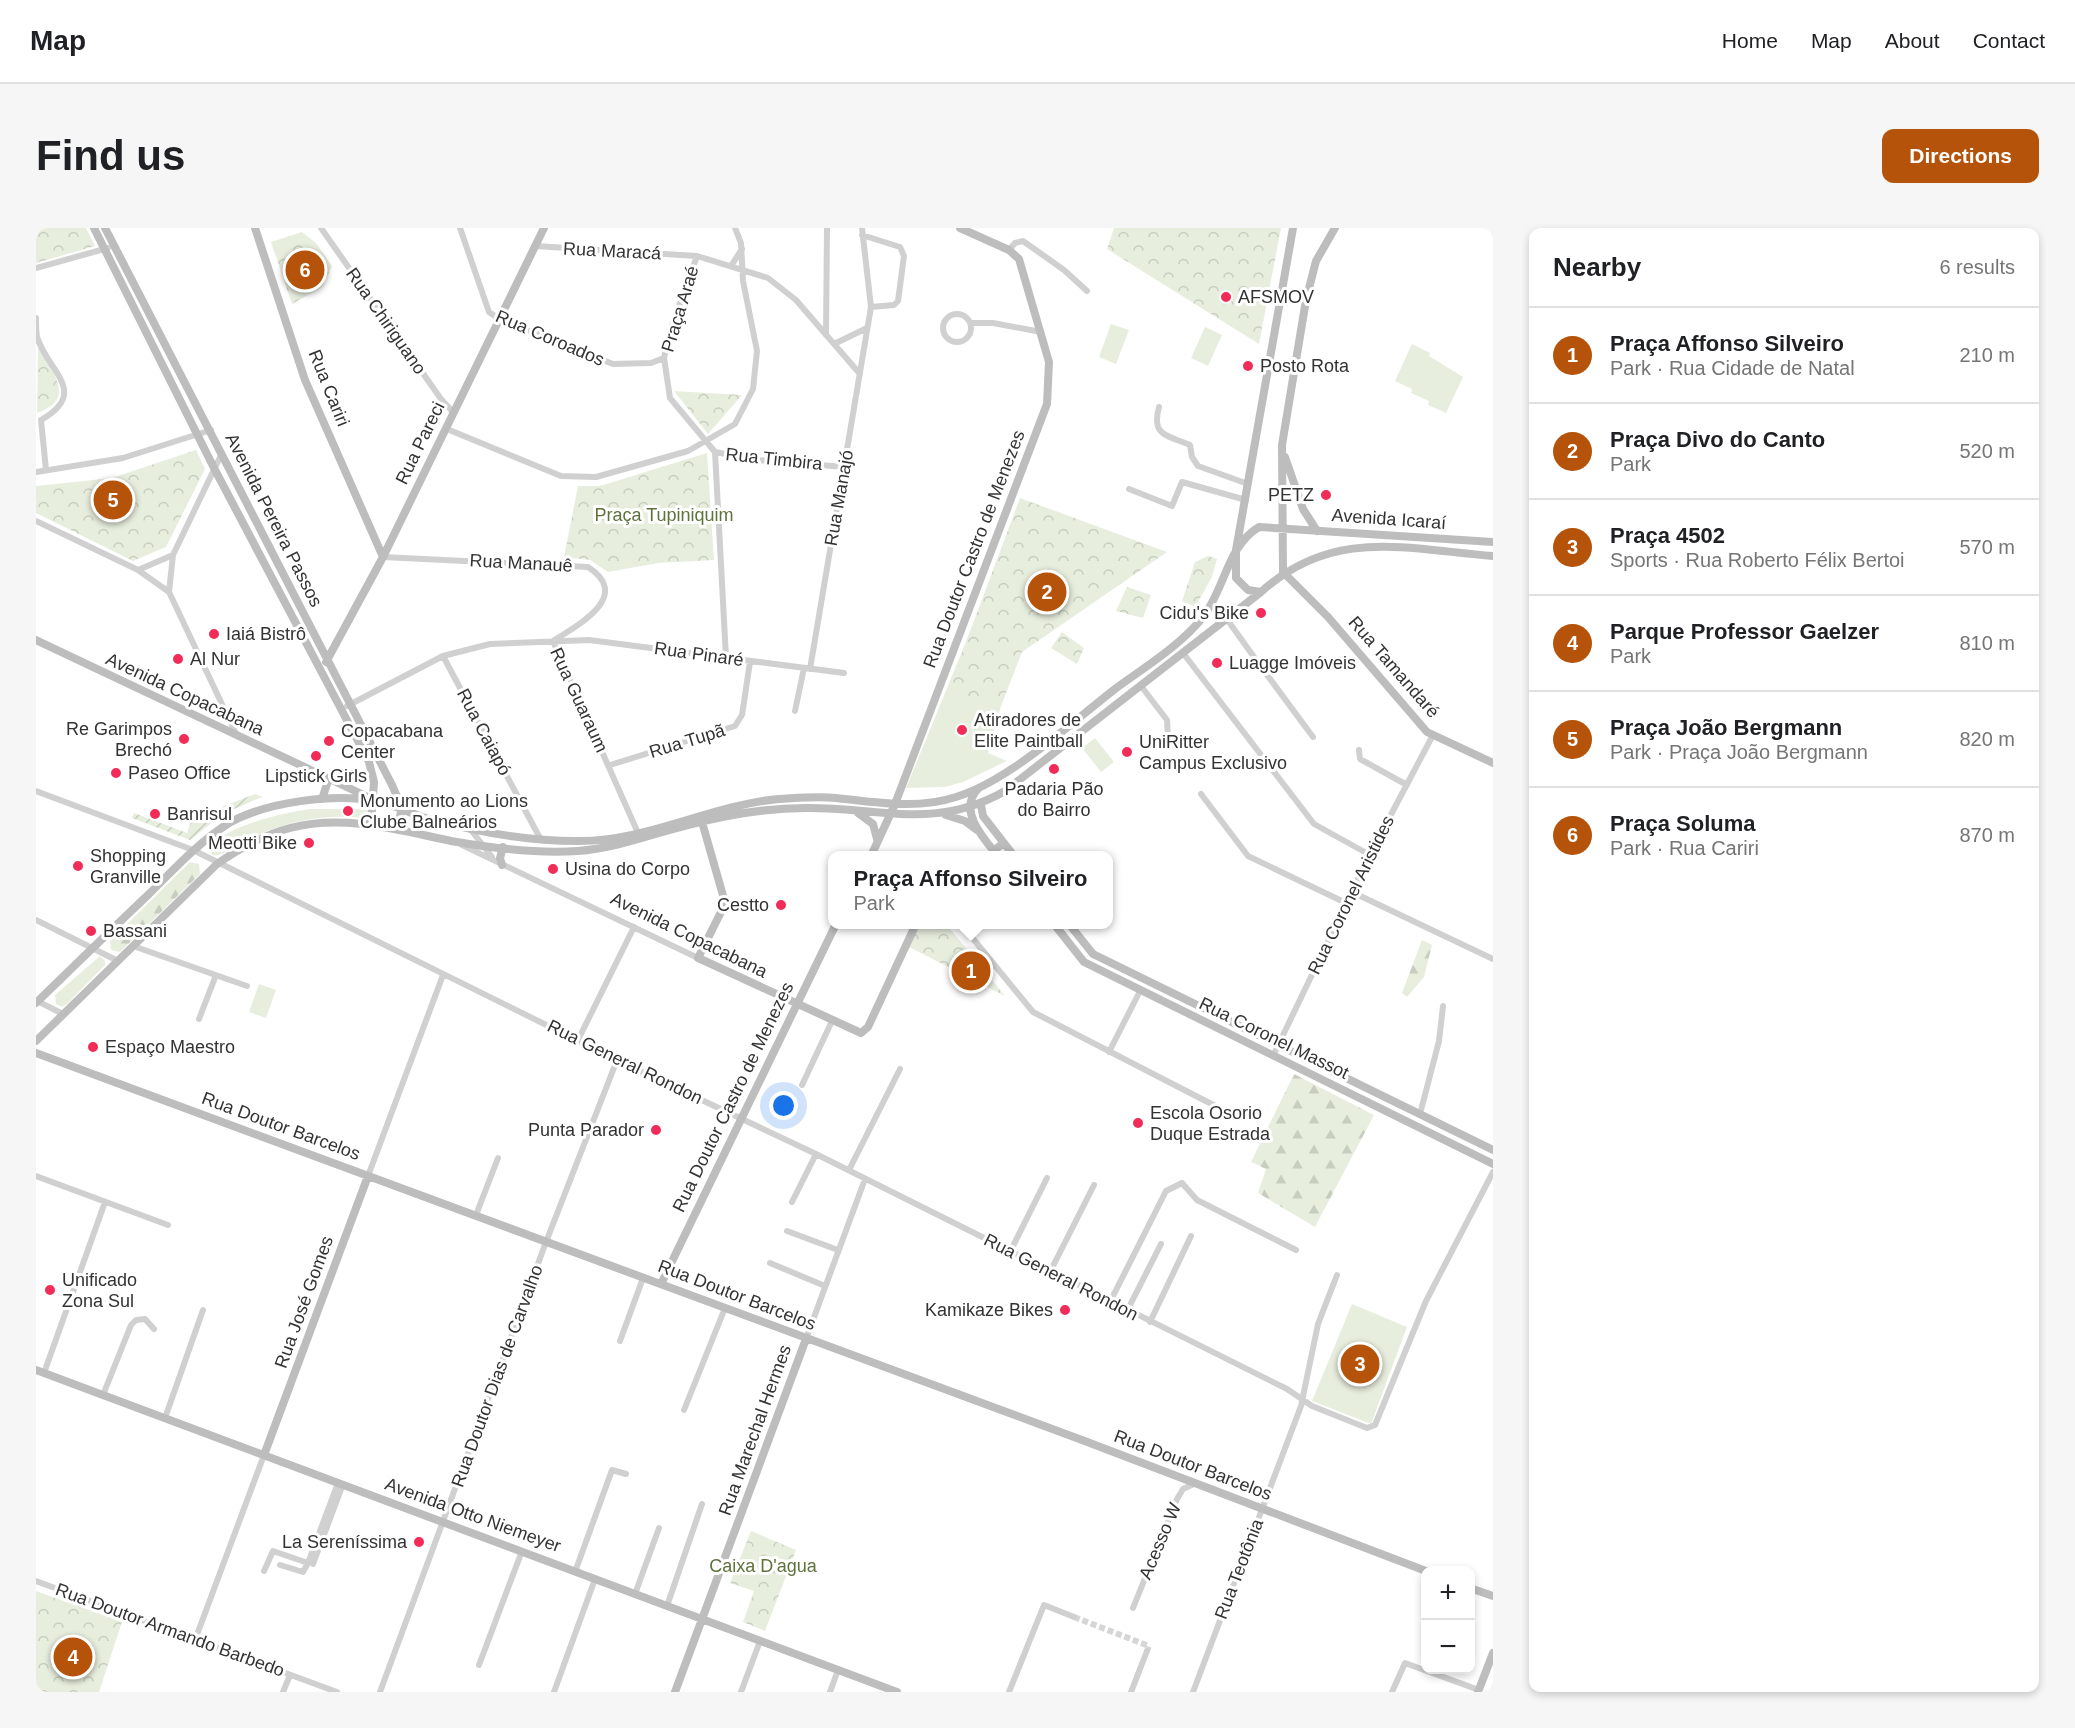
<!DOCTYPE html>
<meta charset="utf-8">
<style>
body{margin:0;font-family:Helvetica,sans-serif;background:#f6f6f6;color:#202124}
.controls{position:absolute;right:18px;bottom:18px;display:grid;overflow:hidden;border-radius:12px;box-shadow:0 3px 9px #0003}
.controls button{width:54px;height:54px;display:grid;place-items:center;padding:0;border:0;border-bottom:2px solid #e0e0e0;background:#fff;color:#202124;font:30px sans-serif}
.you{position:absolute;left:748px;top:878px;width:21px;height:21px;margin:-15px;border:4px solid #fff;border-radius:50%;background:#1a73e8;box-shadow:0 0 0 9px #1a73e833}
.badge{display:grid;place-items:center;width:39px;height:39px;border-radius:50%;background:#b45309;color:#fff;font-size:20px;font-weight:700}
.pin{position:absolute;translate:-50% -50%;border:3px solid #fff;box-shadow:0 2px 6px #0006}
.popup{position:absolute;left:792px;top:623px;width:285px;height:78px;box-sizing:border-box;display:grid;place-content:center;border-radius:12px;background:#fff;filter:drop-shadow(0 2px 4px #0005);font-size:20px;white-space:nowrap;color:#757577}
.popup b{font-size:22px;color:#202124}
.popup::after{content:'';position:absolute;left:50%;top:100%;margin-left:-12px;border:12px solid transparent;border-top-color:#fff}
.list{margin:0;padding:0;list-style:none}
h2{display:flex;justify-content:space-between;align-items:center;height:78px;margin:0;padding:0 24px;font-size:26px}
h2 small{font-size:20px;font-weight:400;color:#757577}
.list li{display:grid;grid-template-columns:39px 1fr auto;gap:18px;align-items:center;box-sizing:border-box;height:96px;padding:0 24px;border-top:2px solid #e0e0e0}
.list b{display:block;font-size:22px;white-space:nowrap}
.list p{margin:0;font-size:20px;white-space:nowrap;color:#757577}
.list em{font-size:20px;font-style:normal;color:#757577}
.map{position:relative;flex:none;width:1457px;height:1464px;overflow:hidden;border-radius:12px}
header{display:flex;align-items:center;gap:36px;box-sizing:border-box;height:84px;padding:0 30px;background:#fff;border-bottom:2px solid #e0e0e0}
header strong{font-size:28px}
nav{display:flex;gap:33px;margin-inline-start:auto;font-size:21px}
.intro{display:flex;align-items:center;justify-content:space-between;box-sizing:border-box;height:144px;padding:0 36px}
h1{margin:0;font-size:42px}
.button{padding:15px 27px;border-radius:12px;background:#b45309;color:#fff;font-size:21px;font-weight:700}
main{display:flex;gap:36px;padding:0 36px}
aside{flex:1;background:#fff;border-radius:12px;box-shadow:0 3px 9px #0003}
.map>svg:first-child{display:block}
.grass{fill:#e8eede}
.forest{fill:url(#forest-firs)}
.park{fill:url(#park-crowns)}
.garden{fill:url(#garden-furrows)}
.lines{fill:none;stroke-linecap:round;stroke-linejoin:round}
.street-tunnel{stroke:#d6d6d6;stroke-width:6;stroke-dasharray:6 3;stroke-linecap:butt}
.street{stroke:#d0d0d0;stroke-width:6}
.secondary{stroke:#bdbdbd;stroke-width:8}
.poi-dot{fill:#f22c58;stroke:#fff;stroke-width:2}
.labels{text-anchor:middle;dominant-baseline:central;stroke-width:6;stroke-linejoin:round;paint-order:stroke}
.street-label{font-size:18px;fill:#333;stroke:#fff}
.poi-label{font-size:18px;fill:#333;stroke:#fff;text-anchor:start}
.park-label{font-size:18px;fill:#5e733b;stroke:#fff}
</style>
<header>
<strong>Map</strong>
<nav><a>Home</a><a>Map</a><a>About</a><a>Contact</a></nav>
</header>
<div class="intro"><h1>Find us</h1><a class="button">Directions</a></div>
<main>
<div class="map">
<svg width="1457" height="1464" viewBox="0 0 1457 1464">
<defs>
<pattern id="forest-firs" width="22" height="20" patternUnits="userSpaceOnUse" patternTransform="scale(1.5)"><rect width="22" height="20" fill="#e8eede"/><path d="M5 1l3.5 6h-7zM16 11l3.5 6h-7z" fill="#c7cdbf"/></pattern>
<pattern id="park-crowns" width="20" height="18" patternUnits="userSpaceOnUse" patternTransform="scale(1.5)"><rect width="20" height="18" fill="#e8eede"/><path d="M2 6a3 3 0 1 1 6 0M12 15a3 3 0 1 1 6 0" fill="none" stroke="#c7cdbf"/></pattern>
<pattern id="garden-furrows" width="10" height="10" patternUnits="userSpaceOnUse" patternTransform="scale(1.5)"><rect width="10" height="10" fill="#e8eede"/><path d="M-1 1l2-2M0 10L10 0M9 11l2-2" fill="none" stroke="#c7cdbf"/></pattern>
</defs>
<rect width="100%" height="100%" fill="#fff"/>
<path class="grass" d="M1075,96L1093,102L1080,136L1063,129Z
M1169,99L1186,107L1172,138L1155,130Z
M1376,116L1394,125L1393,128L1427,149L1410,185L1392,177L1393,173L1375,165L1376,161L1359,153Z
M934,404L985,424L965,478L952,525L971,533L927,554L909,559L870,560Z
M1059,510L1078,534L1065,544L1046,520Z
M274,581H332V591C295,585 256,592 222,607C211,612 185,630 176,627L174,622C182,599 251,584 274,581Z
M64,728L69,733V737L31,776L26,779L20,776L19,767Z
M223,756L240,762L230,790L213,784Z
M1316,1076L1371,1099L1335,1196L1276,1173Z"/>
<path class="forest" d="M154,634L163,636L164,646L84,724L75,722L74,713Z
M1386,712L1396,717L1388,749L1371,769L1366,765Z
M1258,846L1338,887L1279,999L1222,965L1230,941L1215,934Z"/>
<path class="park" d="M0,0H50L59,18L0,35Z
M1078,0H1245L1223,116L1071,21Z
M266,4L280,15L296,38L286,59L256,76L235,14Z
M2,118C16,144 42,171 1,185Z
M638,163L706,167L672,206Z
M160,222L169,241L130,319L97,333L0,285V258L76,250Z
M671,225L678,332L622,335L572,344L554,332L528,329L542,258H564Z
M984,270L1131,324L986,424L965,478L912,462Z
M1172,328L1181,331L1176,349L1159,379L1146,373L1159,334Z
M1091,359L1115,367L1107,390L1080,383Z
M1026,404L1048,420L1041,436L1015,420Z
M883,697H911L969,768L873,719Z
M715,1303L760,1322L729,1403L707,1394L718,1363L694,1355Z
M0,1363L86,1394L63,1464H0Z"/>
<path class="garden" d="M219,566L226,569L187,586L154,612L96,590L98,585L151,605L157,588L170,593L188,578Z"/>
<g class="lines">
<path class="street-tunnel" d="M1038,1389L1113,1418L1111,1423"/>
<path class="street" d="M285,0L405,171L417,184
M424,0L453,84L463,91L577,136L615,135L628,130
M826,7L864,19L868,28L862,73L858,77L835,79
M499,18L661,28L732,50L760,72L824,146
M973,22L979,15L987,13L1028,42L1051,63
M661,28L634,103L628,130L634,170L679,224L721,232L809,239
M695,38L706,21
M0,40L72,20
M907 100a14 14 0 1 1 28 0a14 14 0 1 1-28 0Z
M0,90C0,96 0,104 1,109C12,144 54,164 5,192
M935,95H957L1005,104
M790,107L791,0
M798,116L831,100
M1123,179C1115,208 1131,207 1154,217L1156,229L1162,238L1212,256
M5,192L10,242
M411,201L525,248L560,249L652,223L699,196L717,161L721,123L707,53L705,15L699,0
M679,224L690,430
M0,244L87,230L175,202
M1093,261L1136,278L1146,254L1210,272
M0,293L102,342L133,364L201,508
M347,329L552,339C597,368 542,397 517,413
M102,342L137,327
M133,364L137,327L186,225
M1190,390L1218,429
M517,413L602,605
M1147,425L1278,596L1334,627
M407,428L505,612
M1223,436L1277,509
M774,441L835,79L826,0
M1105,458L1131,492L1132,508L1139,518
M311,478L407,428L454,416L553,412L808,445
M759,483L768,440
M1323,522L1324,531L1371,557
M574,537L699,498L706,487L714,434
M0,563L157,622L581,832L780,926L1251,1161L1276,1178L1331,1200L1339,1197L1390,1073L1457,944
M1165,566L1212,628L1310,675
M435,602L456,629
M426,617L662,730
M1316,664L1457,731
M0,692L82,733
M925,696L997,784L1191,884
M97,718L211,758
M1,773L27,786
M163,791L180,747
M542,812L598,699
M1073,824L1104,763
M1237,828L1331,632L1397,507
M766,857L796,793
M1384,886L1403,813L1407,778
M813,942L864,841
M0,948L132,997
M332,948L407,747
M756,974L780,926
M440,987L462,930
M751,1003L802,1022
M974,1024L1011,950
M734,1035L789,1058
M1014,1044L1058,957
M1074,1074L1130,963L1146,955L1161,972L1260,1022
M1091,1083L1125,1016
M1114,1094L1155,1008
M770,1111L829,951
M584,1113L607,1050
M8,1145L69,974
M67,1167L95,1097L100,1092L109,1091L118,1101
M648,1182L689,1080
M129,1190L167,1082
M277,1336L307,1256
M244,1337L267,1344L272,1335
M228,1343L237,1323L272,1335L302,1255
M539,1344L576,1242L590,1246
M0,1353L301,1464
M599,1366L623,1300
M631,1378L666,1276
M1097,1380L1141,1271L1147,1261L1160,1255
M159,1412L228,1227
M443,1437L486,1323
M247,1464L254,1447
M344,1464L510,1014L581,832
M518,1464L559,1351
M705,1464L724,1413
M794,1464L802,1442
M973,1464L1008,1377L1038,1389
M1095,1464L1111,1423
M1157,1464L1265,1178L1282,1096L1301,1047
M1356,1464L1369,1435L1443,1462"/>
<path class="secondary" d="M58,0L178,240L333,534L338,554L335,597
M69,0L356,557L366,580L361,601
M219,0L269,152L347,329
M1249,229L1267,281L1281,303
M1247,344L1246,217L1270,72L1280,33L1299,0
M1247,344L1292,389L1391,504L1457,535
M1225,364L1212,362L1200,350V322L1257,0
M0,412L334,570
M290,434L347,329L508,0
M285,549L291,556L286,571
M942,561C921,582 948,611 962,628
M945,577L947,588L978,628
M822,585L837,596L841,611
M910,587L929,593L941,602
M666,594L688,671L687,680L662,730L671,734L825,805L832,799L880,696
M835,628L859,576L1011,176L1013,134L983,31L973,22L924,0
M952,628L967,615
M466,637L464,630L467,619
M1018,696L1048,734L1457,936
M1033,696L1057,726L1457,922
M0,775C37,739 75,702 113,666C138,641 163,614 193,595C230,574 298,565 339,573C358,576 375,586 393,591C441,604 492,613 541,613C610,614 675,577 743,571C762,570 781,568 800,570C841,574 880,582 920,569C973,553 1035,495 1079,461C1109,439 1144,418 1167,389C1189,361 1191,318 1223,299L1457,314
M0,813L181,636C204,620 227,607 254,600C308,586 362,602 415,613C455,620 502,626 542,623C581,620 615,606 652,597C690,587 731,580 769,580C843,579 899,603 969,563L1225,364C1297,299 1369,321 1457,328
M0,825L1046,1212L1390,1343
M625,1056L800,696
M0,1142L861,1464
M228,1227L332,948
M1434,1360L1457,1368
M639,1464L770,1111
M1442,1464L1457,1425"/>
</g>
<g class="poi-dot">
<circle cx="1190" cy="69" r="6"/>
<circle cx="1212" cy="138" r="6"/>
<circle cx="1290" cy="267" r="6"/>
<circle cx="1225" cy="385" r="6"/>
<circle cx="178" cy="406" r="6"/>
<circle cx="142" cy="431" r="6"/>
<circle cx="1181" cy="435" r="6"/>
<circle cx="926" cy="502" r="6"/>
<circle cx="148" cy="511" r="6"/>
<circle cx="293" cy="513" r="6"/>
<circle cx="1091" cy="524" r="6"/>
<circle cx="280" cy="528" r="6"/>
<circle cx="1018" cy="541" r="6"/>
<circle cx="80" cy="545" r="6"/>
<circle cx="312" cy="583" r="6"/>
<circle cx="119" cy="586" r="6"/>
<circle cx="273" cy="615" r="6"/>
<circle cx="42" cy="638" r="6"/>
<circle cx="517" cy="641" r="6"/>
<circle cx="745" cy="677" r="6"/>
<circle cx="55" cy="703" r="6"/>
<circle cx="57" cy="819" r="6"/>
<circle cx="1102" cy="895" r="6"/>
<circle cx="620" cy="902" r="6"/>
<circle cx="14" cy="1062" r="6"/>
<circle cx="1029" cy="1082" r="6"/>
<circle cx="383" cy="1314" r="6"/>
</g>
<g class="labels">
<g class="street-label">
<text transform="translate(576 23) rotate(3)">Rua Maracá</text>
<text transform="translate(644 81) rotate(-73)">Praça Araé</text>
<text transform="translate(350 93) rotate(55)">Rua Chiriguano</text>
<text transform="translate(514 110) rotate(23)">Rua Coroados</text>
<text transform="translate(293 160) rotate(68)">Rua Cariri</text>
<text transform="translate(384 215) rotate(-64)">Rua Pareci</text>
<text transform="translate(738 231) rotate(6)">Rua Timbira</text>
<text transform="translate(803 270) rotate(-80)">Rua Manajó</text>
<text transform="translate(1353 291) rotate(4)">Avenida Icaraí</text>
<text transform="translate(238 292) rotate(63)">Avenida Pereira Passos</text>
<text transform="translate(938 321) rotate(-69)">Rua Doutor Castro de Menezes</text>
<text transform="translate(485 335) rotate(3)">Rua Manauê</text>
<text transform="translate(663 426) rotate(8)">Rua Pinaré</text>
<text transform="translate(1358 439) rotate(49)">Rua Tamandaré</text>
<text transform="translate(149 466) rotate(25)">Avenida Copacabana</text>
<text transform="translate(543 472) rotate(65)">Rua Guaraum</text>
<text transform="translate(448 504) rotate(62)">Rua Caiapó</text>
<text transform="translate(651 513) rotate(-17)">Rua Tupã</text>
<text transform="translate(1315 667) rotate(-64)">Rua Coronel Aristides</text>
<text transform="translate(653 707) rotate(26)">Avenida Copacabana</text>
<text transform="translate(1238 810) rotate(26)">Rua Coronel Massot</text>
<text transform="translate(589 834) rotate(26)">Rua General Rondon</text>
<text transform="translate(697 869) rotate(-64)">Rua Doutor Castro de Menezes</text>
<text transform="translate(245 898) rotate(20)">Rua Doutor Barcelos</text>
<text transform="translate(1025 1049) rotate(27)">Rua General Rondon</text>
<text transform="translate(701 1067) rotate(21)">Rua Doutor Barcelos</text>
<text transform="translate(268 1074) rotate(-70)">Rua José Gomes</text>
<text transform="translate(461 1148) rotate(-70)">Rua Doutor Dias de Carvalho</text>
<text transform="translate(719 1202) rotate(-70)">Rua Marechal Hermes</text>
<text transform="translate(1157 1237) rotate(21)">Rua Doutor Barcelos</text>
<text transform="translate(437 1287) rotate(20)">Avenida Otto Niemeyer</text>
<text transform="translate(1124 1313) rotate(-67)">Acesso W</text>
<text transform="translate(1203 1341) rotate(-69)">Rua Teotônia</text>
<text transform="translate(134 1402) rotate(20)">Rua Doutor Armando Barbedo</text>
</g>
<g class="poi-label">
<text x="1202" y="69">AFSMOV</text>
<text x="1224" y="138">Posto Rota</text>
<text x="1278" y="267" text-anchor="end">PETZ</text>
<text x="1213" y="385" text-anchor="end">Cidu's Bike</text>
<text x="190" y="406">Iaiá Bistrô</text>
<text x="154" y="431">Al Nur</text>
<text x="1193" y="435">Luagge Imóveis</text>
<text x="938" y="492">Atiradores de<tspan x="938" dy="21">Elite Paintball</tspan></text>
<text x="136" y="501" text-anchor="end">Re Garimpos<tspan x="136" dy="21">Brechó</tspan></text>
<text x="305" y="503">Copacabana<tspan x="305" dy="21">Center</tspan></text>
<text x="1103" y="514">UniRitter<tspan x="1103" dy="21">Campus Exclusivo</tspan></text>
<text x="92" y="545">Paseo Office</text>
<text x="280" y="548" text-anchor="middle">Lipstick Girls</text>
<text x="1018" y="561" text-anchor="middle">Padaria Pão<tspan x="1018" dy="21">do Bairro</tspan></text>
<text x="324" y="573">Monumento ao Lions<tspan x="324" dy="21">Clube Balneários</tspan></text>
<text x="131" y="586">Banrisul</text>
<text x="261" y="615" text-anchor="end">Meotti Bike</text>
<text x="54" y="628">Shopping<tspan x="54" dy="21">Granville</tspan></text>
<text x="529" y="641">Usina do Corpo</text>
<text x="733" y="677" text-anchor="end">Cestto</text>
<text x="67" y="703">Bassani</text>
<text x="69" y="819">Espaço Maestro</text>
<text x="1114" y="885">Escola Osorio<tspan x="1114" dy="21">Duque Estrada</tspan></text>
<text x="608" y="902" text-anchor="end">Punta Parador</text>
<text x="26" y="1052">Unificado<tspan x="26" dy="21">Zona Sul</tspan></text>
<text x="1017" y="1082" text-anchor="end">Kamikaze Bikes</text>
<text x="371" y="1314" text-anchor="end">La Sereníssima</text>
</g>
<g class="park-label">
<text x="628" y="287">Praça Tupiniquim</text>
<text x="727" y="1338">Caixa D'agua</text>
</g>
</g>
</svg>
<div class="controls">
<button>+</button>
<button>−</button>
</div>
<div class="you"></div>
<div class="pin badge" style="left:935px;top:743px">1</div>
<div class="popup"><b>Praça Affonso Silveiro</b>Park</div>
<div class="pin badge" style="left:1011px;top:364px">2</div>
<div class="pin badge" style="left:1324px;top:1136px">3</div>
<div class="pin badge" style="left:37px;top:1429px">4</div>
<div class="pin badge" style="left:77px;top:272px">5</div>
<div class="pin badge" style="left:269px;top:42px">6</div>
</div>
<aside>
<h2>Nearby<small>6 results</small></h2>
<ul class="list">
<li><span class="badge">1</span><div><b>Praça Affonso Silveiro</b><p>Park · Rua Cidade de Natal</p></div><em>210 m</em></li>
<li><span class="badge">2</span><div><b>Praça Divo do Canto</b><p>Park</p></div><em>520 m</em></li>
<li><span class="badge">3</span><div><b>Praça 4502</b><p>Sports · Rua Roberto Félix Bertoi</p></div><em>570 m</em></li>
<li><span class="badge">4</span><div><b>Parque Professor Gaelzer</b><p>Park</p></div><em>810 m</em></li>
<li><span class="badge">5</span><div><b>Praça João Bergmann</b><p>Park · Praça João Bergmann</p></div><em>820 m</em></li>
<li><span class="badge">6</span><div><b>Praça Soluma</b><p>Park · Rua Cariri</p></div><em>870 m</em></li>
</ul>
</aside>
</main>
